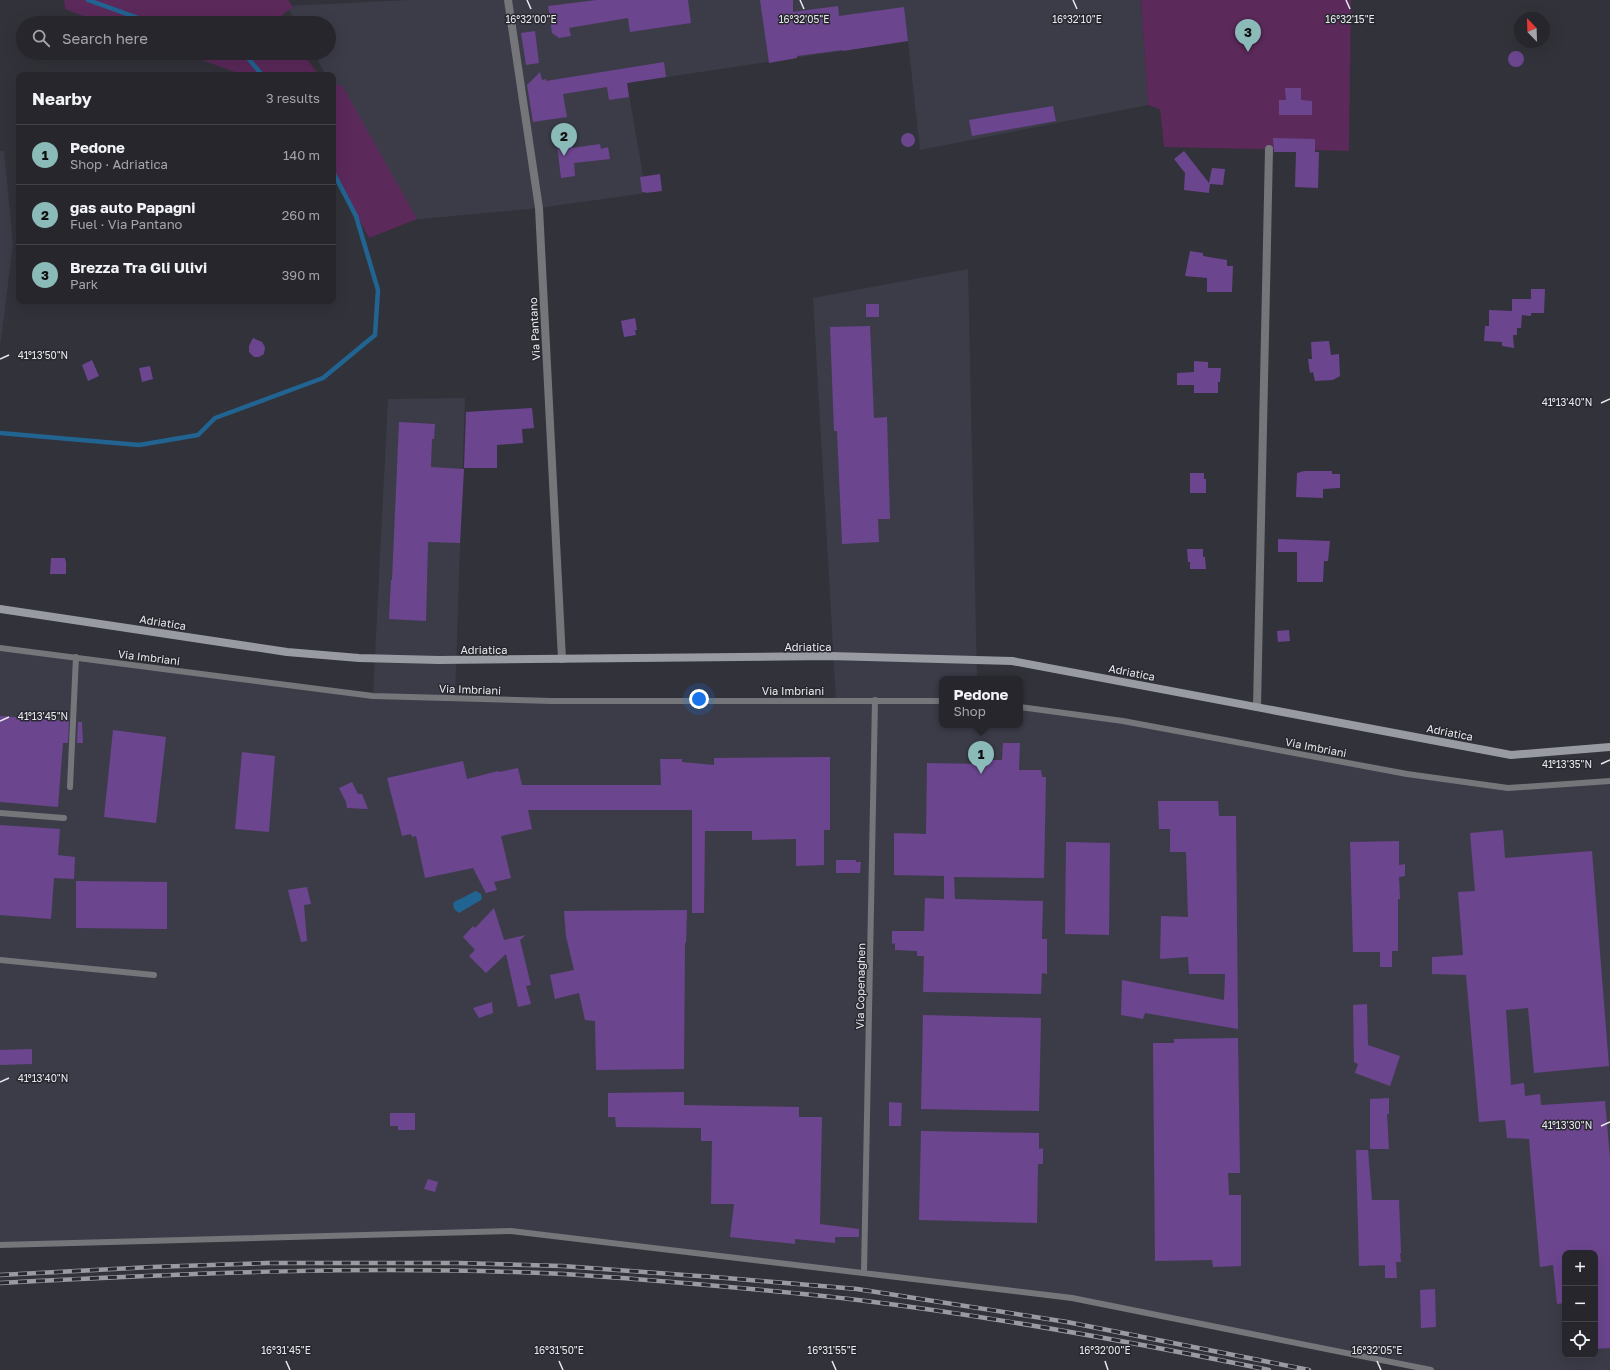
<!DOCTYPE html>
<meta charset="utf-8">
<style>
body{margin:0;font-family:"Golos Text",sans-serif;background:#2e2e34;color:#f1f3f6}
.controls{position:absolute;right:12px;bottom:12px;display:grid;overflow:hidden;border-radius:8px;box-shadow:0 4px 16px #0002}
.controls button{width:36px;height:36px;display:grid;place-items:center;padding:0;border:0;border-bottom:1px solid #424348;background:#26262c;color:#f1f3f6;font:20px sans-serif}
.compass{position:absolute;left:1514px;top:12px;width:36px;height:36px;border-radius:50%;background:#26262c;box-shadow:0 4px 16px #0002;rotate:337deg}
.you{position:absolute;left:699px;top:699px;width:14px;height:14px;margin:-10px;border:3px solid #fff;border-radius:50%;background:#1a73e8;box-shadow:0 0 0 6px #1a73e833}
.badge{display:grid;place-items:center;width:26px;height:26px;border-radius:50%;background:#8bbbb9;color:#111;font-size:13px;font-weight:700}
.pin{position:absolute;translate:-50% -33px;filter:drop-shadow(0 1px 2px #0008)}
.pin::after{content:'';position:absolute;top:21px;width:14px;height:12px;background:inherit;clip-path:polygon(0 0,100% 0,50% 100%)}
.popup{position:absolute;left:939px;top:676px;width:84px;height:52px;box-sizing:border-box;display:grid;place-content:center;border-radius:8px;background:#26262c;filter:drop-shadow(0 1px 3px #0005);font-size:13px;white-space:nowrap;color:#a4a5a9}
.popup b{font-size:15px;color:#f1f3f6}
.popup::after{content:'';position:absolute;left:50%;top:100%;margin-left:-8px;border:8px solid transparent;border-top-color:#26262c}
.list{margin:0;padding:0;list-style:none}
h2{display:flex;justify-content:space-between;align-items:center;height:52px;margin:0;padding:0 16px;font-size:17px}
h2 small{font-size:13px;font-weight:400;color:#a4a5a9}
.list li{display:grid;grid-template-columns:26px 1fr auto;gap:12px;align-items:center;box-sizing:border-box;height:60px;padding:0 16px;border-top:1px solid #424348}
.list b{display:block;font-size:15px;white-space:nowrap}
.list p{margin:0;font-size:13px;white-space:nowrap;color:#a4a5a9}
.list em{font-size:13px;font-style:normal;color:#a4a5a9}
.icon{flex:none;width:22px;height:22px;fill:none;stroke:currentColor;stroke-width:2;stroke-linecap:round;stroke-linejoin:round}
.map{position:relative;flex:none;width:1610px;height:1370px;overflow:hidden}
.search{position:absolute;background:#26262c;box-shadow:0 4px 16px #0002;left:16px;top:16px;width:320px;height:44px;display:flex;align-items:center;gap:10px;box-sizing:border-box;padding:0 14px;border-radius:22px;color:#a4a5a9;font-size:15px}
.panel{position:absolute;background:#26262c;box-shadow:0 4px 16px #0002;left:16px;top:72px;width:320px;height:232px;border-radius:8px}
.map>svg:first-child{display:block}
.built{fill:#3c3c49;fill-rule:evenodd}
.green{fill:#5b295a}
.water{fill:#216491}
.lines{fill:none;stroke-linecap:round;stroke-linejoin:round}
.stream{stroke:#216491;stroke-width:4.5}
.building{fill:#6c458f}
.lane{stroke:#74767a;stroke-width:6}
.street{stroke:#74767a;stroke-width:8}
.secondary{stroke:#989ba1;stroke-width:8}
.rail-casing{stroke:#9a9aa1;stroke-width:4.5}
.rail{stroke:#282830;stroke-width:3;stroke-dasharray:9;stroke-linecap:butt}
.ticks{fill:none;stroke:#e8e8ed;stroke-width:1.5}
.labels{text-anchor:middle;dominant-baseline:central;stroke-width:3;stroke-linejoin:round;paint-order:stroke}
.street-label{font-size:11px;fill:#e8e8ed;stroke:#282830}
.ticks-label{font-size:10px;text-anchor:middle;fill:#e8e8ed;stroke:#282830;stroke-width:3;stroke-linejoin:round;paint-order:stroke}
</style>
<div class="map">
<svg width="1610" height="1370" viewBox="0 0 1610 1370">
<rect width="100%" height="100%" fill="#32323a"/>
<path class="built" d="M409,0H1141L1148,105L920,150L908,41L627,83L646,193L539,208L410,220L333,87V75H326L314,53H329V23H296L287,6Z
M0,151H4L13,244L0,348Z
M968,269L977,679H942V725H1020V707L1123,721L1407,774L1508,788L1610,781V1370H1431L1072,1298L511,1231L0,1245V648L373,696L388,399L465,398L455,698L836,700L813,298ZM1565,1253H1595V1355H1565Z"/>
<path class="green" d="M64,0H288L293,7L282,15L285,23H102L65,9Z
M1141,0H1351L1349,151L1164,147L1160,109L1148,105Z
M183,53H302L319,75H243Z
M333,85H342L417,219L369,238L333,172Z"/>
<path class="water" d="M476,891L481,894L482,898L481,900L459,913L454,909L453,904L454,902Z"/>
<g class="lines">
<path class="stream" d="M88,0L152,23
M235,53L248,58L262,75
M0,433L139,445L198,435L215,418L323,378L375,335L378,290L356,216L333,172"/>
</g>
<path class="building" d="M597,0H688L691,23L630,32L628,18L569,28L571,36L559,38L552,33L548,6Z
M760,0H793V12L838,6L839,16L904,7L908,41L843,51V50L797,56V58L769,63Z
M535,31L539,63L526,65L521,33Z
M1508 59a8 8 0 1 1 16 0a8 8 0 1 1-16 0Z
M664,62L666,77L627,83L629,97L609,100L607,87L563,94L567,117L533,122L527,85L540,72L542,80L546,79V81Z
M1285,88H1301V100L1312,101V115H1279V100H1286Z
M1053,106L1056,121L972,136L969,120Z
M901 140a7 7 0 1 1 14 0a7 7 0 1 1-14 0Z
M1273,138L1315,139V152H1319L1318,188L1295,187L1296,152H1274Z
M571,144L572,148L600,144L601,149L608,147L610,159L574,163L575,176L561,178L557,145Z
M1184,151L1209,183L1212,168L1225,169L1223,185L1210,184L1209,193L1184,190L1185,173L1174,159Z
M660,174L662,191L646,193L645,192H642L640,177Z
M1190,251L1203,253V256L1227,260V266H1233L1232,292H1207V278L1185,276Z
M1531,289H1545L1544,313H1531V316L1522,315L1521,328H1517V335H1513L1514,348L1502,346V342L1484,341L1485,326H1489V310L1512,311V299H1531Z
M866,304H879V317H866Z
M635,318L637,330H635L636,335L624,337L621,321Z
M870,326L874,418L887,417L890,519H878L879,542L842,544L837,431H834L830,327Z
M253,338L262,342L265,347L264,354L259,357H254L249,352V346Z
M1329,341L1331,355L1339,354L1340,376L1333,380L1315,381L1313,372L1310,373L1308,359H1312L1311,342Z
M92,360L99,376L88,381L82,365Z
M1194,361L1208,362V368H1221L1220,382H1218V393H1194V385H1177V373L1194,372Z
M150,366L153,379L142,382L139,368Z
M532,408L534,428L522,429L523,443L497,445V468H464L466,412Z
M399,422L435,424L434,439H432L431,467L464,469L460,543L428,542L426,621L389,619L391,580H392Z
M1304,471H1332V474H1340V488L1323,489V498L1296,497L1297,473Z
M1190,473H1204V479H1206V493H1190Z
M1278,539L1330,541L1328,561H1324L1323,582H1297V552H1278Z
M1187,549H1203V557H1205L1206,569H1190V562H1188Z
M51,558H65V561L66,560V574H50Z
M1289,630L1290,641L1278,642L1277,631Z
M0,716L69,721L68,743H63L58,807L0,802Z
M78,722H82L83,743H77Z
M113,730L166,737L156,823L104,817Z
M1003,743H1020L1019,770H1041L1042,777H1046L1044,878L954,877L955,899L1043,901L1042,939H1047V974L1042,973L1041,994L923,992L924,956H917V951L895,950V943L892,944V931H924L925,898L944,899V876L894,875V833L926,834L927,763L978,764V760H1002Z
M242,752L275,756L269,832L235,829Z
M830,757V830H824V865L796,866V839L752,840V831H705L704,913H692V810H528L532,829L501,836L511,878L494,882L497,890L486,893L473,868L425,878L416,836L412,837L411,834L402,836L387,778L463,761L467,779L498,771L499,772L518,768L522,785H661L660,759H682V762L714,765V758Z
M352,782L358,794H362L368,809L347,808L346,802L339,788Z
M1158,801H1218L1219,816H1236L1238,1029L1145,1013L1143,1019L1121,1015L1122,980L1224,1000L1225,974H1189L1188,957L1160,959L1161,916L1188,917L1186,852H1170V829H1159Z
M0,825L60,829L58,855L75,857L74,879L54,878L51,919L0,915Z
M1503,830L1505,858L1592,851L1609,1066L1534,1073L1528,1008L1506,1010L1511,1085L1524,1083L1525,1096L1540,1094L1541,1105L1605,1101L1610,1158V1348L1595,1349V1253H1565V1303L1557,1304L1553,1265L1540,1267L1529,1139L1507,1138L1505,1120L1479,1122L1466,975L1432,974V957L1463,955L1458,892L1475,891L1470,833Z
M1399,841V865L1405,864V876L1399,877L1400,899H1398V951H1392V967H1380V952H1353L1350,842Z
M1066,842L1110,843L1109,935L1065,934Z
M836,860H856V862H861L860,873H836Z
M76,881L167,882V929L76,928Z
M307,887L311,904L304,905L307,941L301,942L288,890Z
M494,908L504,940L526,935L520,940L531,985L526,986L531,1004L518,1007L506,954L486,973L469,956L475,950L463,937L473,926L475,928Z
M687,910L686,943H685L684,1069L596,1070L595,1021L585,1020L579,993L555,999L550,975L574,970L566,936L564,911Z
M492,1002L493,1013L479,1018L473,1008Z
M1367,1004L1368,1045L1400,1056L1390,1086L1355,1073L1358,1064L1354,1062L1353,1005Z
M923,1015L1041,1018L1039,1111L921,1109Z
M1238,1038L1240,1173H1228L1229,1195H1241V1266L1213,1267L1212,1260L1155,1261L1153,1043H1174V1039Z
M32,1049V1064L0,1065V1050Z
M684,1092V1105L799,1107V1117H822L820,1224L859,1229V1237H835V1243L795,1239V1244L730,1237L734,1204H711L712,1141H701V1128L616,1127L615,1117H608V1093Z
M1389,1098V1114H1387L1389,1149H1370V1099Z
M889,1102L902,1103L901,1126H889Z
M390,1113H415V1130H398V1126H390Z
M921,1131L1039,1133V1149L1043,1148V1164H1038L1037,1223L919,1220Z
M1356,1150H1368L1372,1200H1399L1401,1253H1400L1401,1262H1396L1397,1278H1385V1265L1359,1266Z
M428,1179L438,1182L435,1192L424,1189Z
M1435,1289L1436,1327L1421,1328L1420,1290Z"/>
<g class="lines">
<path class="lane" d="M0,648L373,696L551,701H942
M1020,707L1123,721L1407,774L1508,788L1610,781
M70,787L76,657
M0,813L64,818
M0,960L154,975
M0,1245L511,1231L1072,1298L1431,1370
M864,1273L875,700"/>
<path class="street" d="M508,0L539,208L562,659
M1257,707L1269,149"/>
<path class="secondary" d="M0,609L287,652L359,658L439,660L830,656L1012,661L1511,755L1610,747"/>
<g class="rail-casing">
<path id="rail" d="M0,1275L152,1267L268,1263H458L562,1266L726,1278L857,1289L1067,1322L1309,1370
M0,1283C188,1273 376,1265 564,1274C630,1278 697,1284 762,1290C794,1293 826,1296 858,1300C996,1317 1133,1342 1269,1370"/>
</g>
<use href="#rail" class="rail"/>
</g>
<path class="ticks" d="M527,0L531,9M800,0L804,9M1073,0L1077,9M1346,0L1350,9M0,359L9,355M1601,403L1610,399M0,721L9,717M1601,764L1610,760M0,1082L9,1078M1601,1126L1610,1122M286,1361L290,1370M559,1361L563,1370M832,1361L836,1370M1105,1361L1108,1370M1377,1361L1381,1370"/>
<g class="labels">
<g class="street-label">
<text transform="translate(534 329) rotate(-93)">Via Pantano</text>
<text transform="translate(163 622) rotate(9)">Adriatica</text>
<text x="808" y="646">Adriatica</text>
<text x="484" y="649">Adriatica</text>
<text transform="translate(149 657) rotate(7)">Via Imbriani</text>
<text transform="translate(1132 672) rotate(11)">Adriatica</text>
<text transform="translate(470 689) rotate(2)">Via Imbriani</text>
<text x="793" y="690">Via Imbriani</text>
<text transform="translate(1450 732) rotate(11)">Adriatica</text>
<text transform="translate(1316 747) rotate(11)">Via Imbriani</text>
<text transform="translate(860 986) rotate(-89)">Via Copenaghen</text>
</g>
</g>
<g class="ticks-label">
<text x="531" y="23">16°32'00"E</text>
<text x="804" y="23">16°32'05"E</text>
<text x="1077" y="23">16°32'10"E</text>
<text x="1350" y="23">16°32'15"E</text>
<text x="43" y="359">41°13'50"N</text>
<text x="1567" y="406">41°13'40"N</text>
<text x="43" y="720">41°13'45"N</text>
<text x="1567" y="768">41°13'35"N</text>
<text x="43" y="1082">41°13'40"N</text>
<text x="1567" y="1129">41°13'30"N</text>
<text x="286" y="1354">16°31'45"E</text>
<text x="559" y="1354">16°31'50"E</text>
<text x="832" y="1354">16°31'55"E</text>
<text x="1105" y="1354">16°32'00"E</text>
<text x="1377" y="1354">16°32'05"E</text>
</g>
</svg>
<div class="controls">
<button>+</button>
<button>−</button>
<button><svg class="icon" aria-label="locate" viewBox="0 0 24 24"><circle cx="12" cy="12" r="6"/><path d="M12 2v4M12 18v4M2 12h4M18 12h4"/></svg></button>
</div>
<svg class="compass" viewBox="-18 -18 36 36"><path d="M0-13l5 13h-10z" fill="#e53935"/><path d="M0 13l5-13h-10z" fill="#a4a5a9"/></svg>
<div class="you"></div>
<div class="pin badge" style="left:981px;top:774px">1</div>
<div class="popup"><b>Pedone</b>Shop</div>
<div class="pin badge" style="left:564px;top:156px">2</div>
<div class="pin badge" style="left:1248px;top:52px">3</div>
<div class="search"><svg class="icon" aria-label="search" viewBox="0 0 24 24"><circle cx="10" cy="10" r="6"/><path d="M15 15l6 6"/></svg>Search here</div>
<section class="panel">
<h2>Nearby<small>3 results</small></h2>
<ul class="list">
<li><span class="badge">1</span><div><b>Pedone</b><p>Shop · Adriatica</p></div><em>140 m</em></li>
<li><span class="badge">2</span><div><b>gas auto Papagni</b><p>Fuel · Via Pantano</p></div><em>260 m</em></li>
<li><span class="badge">3</span><div><b>Brezza Tra Gli Ulivi</b><p>Park</p></div><em>390 m</em></li>
</ul>
</section>
</div>
